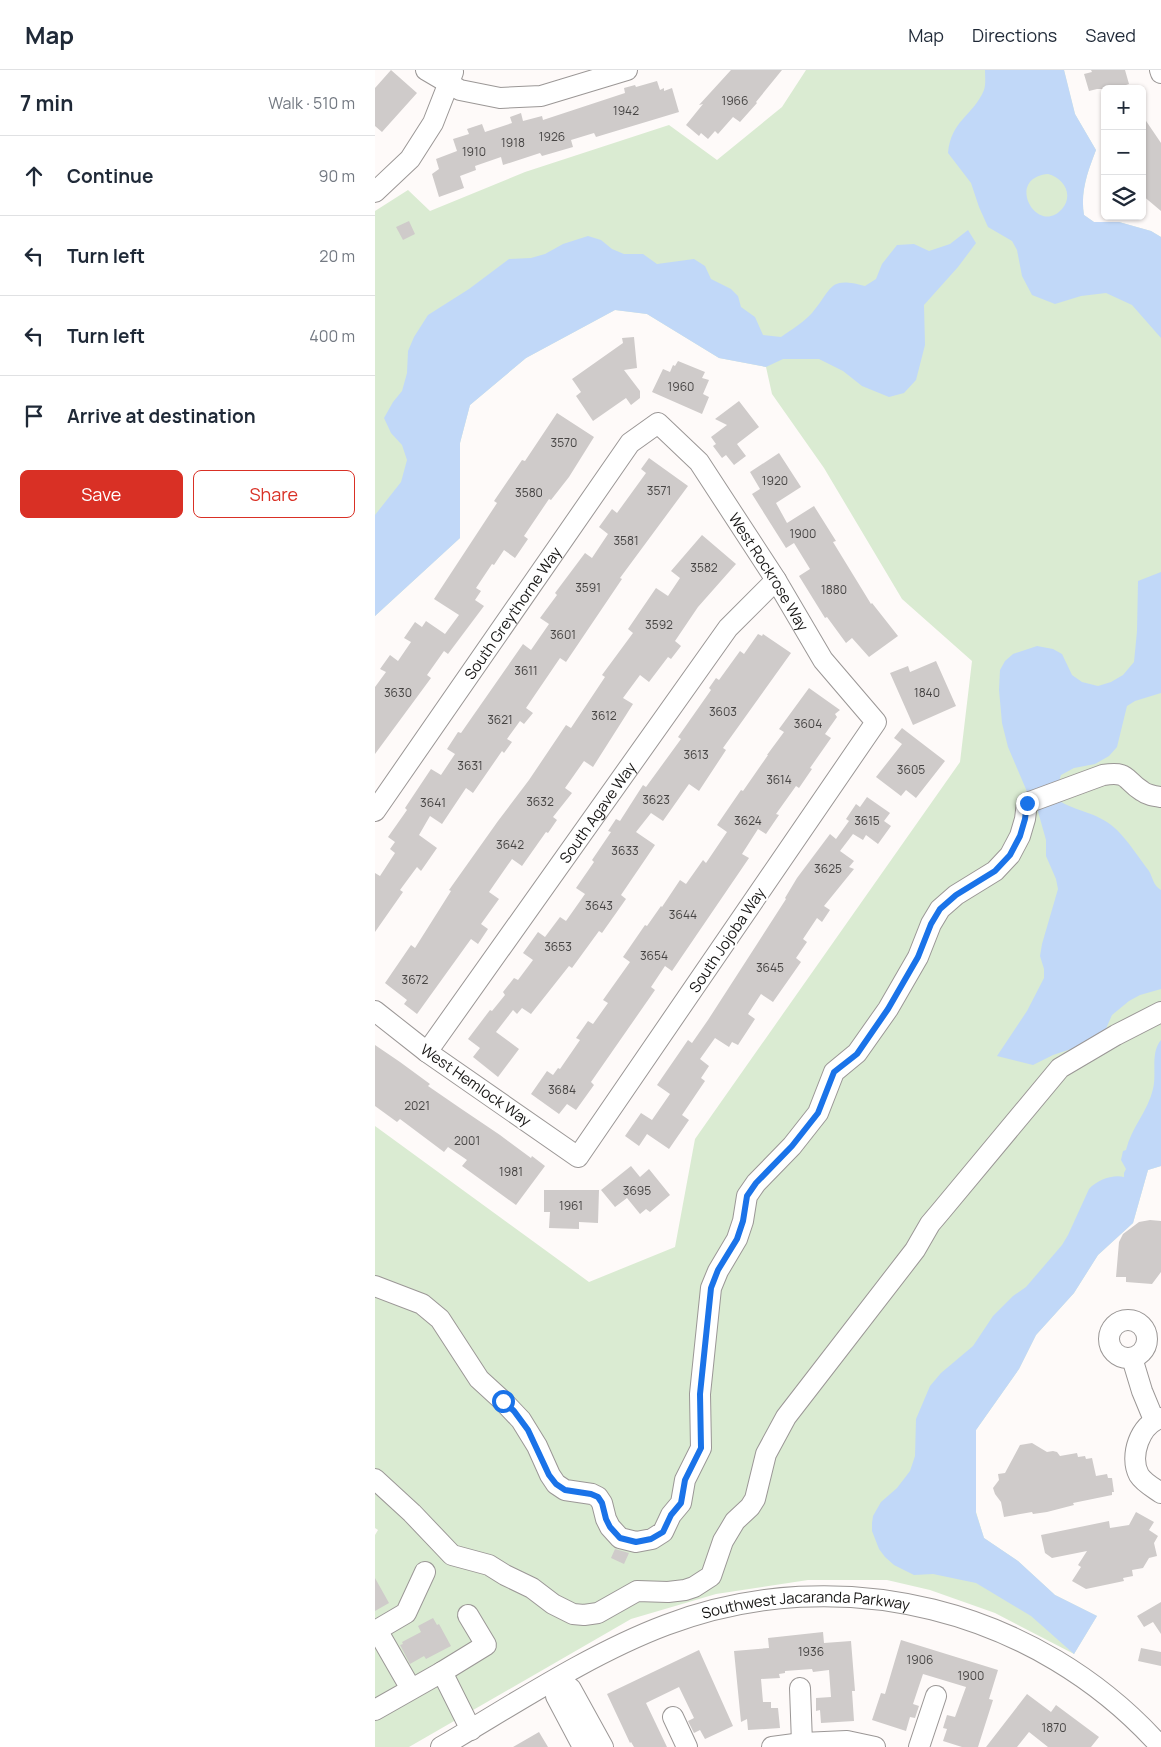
<!DOCTYPE html>
<meta charset="utf-8">
<style>
body{margin:0;font-family:Manrope,sans-serif;background:#f6f6f7;color:#1f2937}
.controls{position:absolute;right:15px;top:15px;display:grid;overflow:hidden;border-radius:8px;box-shadow:0 1px 4px #0004}
.controls button{width:45px;height:45px;display:grid;place-items:center;padding:0;border:0;border-bottom:1px solid #e0e1e3;background:#fff;color:#1f2937;font:25px sans-serif}
.stop{position:absolute;width:15px;height:15px;margin:-11px;border:4px solid #1a73e8;border-radius:50%;background:#fff}
.stop.end{background:#1a73e8;border-color:#fff;box-shadow:0 1px 5px #0008}
.list{margin:0;padding:0;list-style:none}
h2{display:flex;justify-content:space-between;align-items:center;height:65px;margin:0;padding:0 20px;font-size:21px}
h2 small{font-size:16px;font-weight:400;color:#747a83}
.list li{display:grid;grid-template-columns:32px 1fr auto;gap:15px;align-items:center;box-sizing:border-box;height:80px;padding:0 20px;border-top:1px solid #e0e1e3}
.list b{display:block;font-size:19px;white-space:nowrap}
.list em{font-size:16px;font-style:normal;color:#747a83}
.actions{display:flex;gap:10px;padding:15px 20px}
.actions a{flex:1;padding:11px 0;border:1px solid #d93025;border-radius:8px;text-align:center;font-size:18px;color:#d93025}
.actions .main{background:#d93025;color:#fff}
.icon{flex:none;width:28px;height:28px;fill:none;stroke:currentColor;stroke-width:2;stroke-linecap:round;stroke-linejoin:round}
.map{position:relative;flex:none;width:786px;height:1677px;overflow:hidden}
header{display:flex;align-items:center;gap:30px;box-sizing:border-box;height:70px;padding:0 25px;background:#fff;border-bottom:1px solid #e0e1e3}
header strong{font-size:24px}
nav{display:flex;gap:28px;margin-inline-start:auto;font-size:18px}
main{display:flex}
aside{flex:1;background:#fff}
.map>svg:first-child{display:block}
.green{fill:#daebd2}
.water{fill:#c1d8f8;fill-rule:evenodd}
.building{fill:#cfcbca}
.lines{fill:none;stroke-linecap:round;stroke-linejoin:round}
.minor-casing{stroke:#9b9796;stroke-width:22}
.minor{stroke:#fff;stroke-width:20}
.route{stroke:#1a73e8;stroke-width:6}
.labels{text-anchor:middle;dominant-baseline:central;stroke-width:4;stroke-linejoin:round;paint-order:stroke}
.number-label{font-size:12px;fill:#464443}
.street-label{font-size:15px;fill:#181716;stroke:#fff}
</style>
<header>
<strong>Map</strong>
<nav><a>Map</a><a>Directions</a><a>Saved</a></nav>
</header>
<main>
<aside>
<h2>7 min<small>Walk · 510 m</small></h2>
<ul class="list">
<li><svg class="icon" aria-label="ahead" viewBox="0 0 24 24"><path d="M12 20V5M6 11l6-6 6 6"/></svg><div><b>Continue</b></div><em>90 m</em></li>
<li><svg class="icon" aria-label="left" viewBox="0 0 24 24"><path d="M17 20v-9H6M10 6l-5 5 5 5"/></svg><div><b>Turn left</b></div><em>20 m</em></li>
<li><svg class="icon" aria-label="left" viewBox="0 0 24 24"><path d="M17 20v-9H6M10 6l-5 5 5 5"/></svg><div><b>Turn left</b></div><em>400 m</em></li>
<li><svg class="icon" aria-label="arrive" viewBox="0 0 24 24"><path d="M6 21V4h12l-3 4 3 4H6"/></svg><div><b>Arrive at destination</b></div></li>
</ul>
<div class="actions"><a class="main">Save</a><a>Share</a></div>
</aside>
<div class="map">
<svg width="786" height="1677" viewBox="0 0 786 1677">
<rect width="100%" height="100%" fill="#fefaf9"/>
<path class="green" d="M431,0H689L700,44L721,80C713,101 705,122 709,145L719,152H744L776,161L786,167V1096L773,1100L758,1153L723,1185L699,1223L661,1265L644,1299L601,1360V1442L609,1468L643,1491L680,1525L722,1546L699,1584L620,1543L555,1520L512,1510H433L341,1524L256,1549L34,1677H0V1465L3,1460L0,1458V1056L214,1212L300,1177L320,1069L585,692L597,591L527,529L449,398L397,324L391,297L344,288L272,244L240,240L151,288L95,335L85,373V468L0,546V141L33,120L55,141L150,102L294,55L342,90L407,37Z"/>
<path class="water" d="M610,0H689L700,44L721,80C713,101 705,122 709,145L719,152H744L776,161L786,167V268L757,235L731,223L706,226L680,234L657,225L647,206L642,180L637,171L613,157L604,137L596,113L573,83C576,50 598,46 609,20C611,14 610,6 610,0ZM673,104C689,108 699,125 687,139C662,167 629,108 673,104Z
M593,160L601,173L583,197L549,235L550,275L541,310L529,323L514,327L487,316L468,301L444,289H408L391,297L344,288L272,244L240,240L151,288L95,335L85,373V468L0,546V445L26,412L32,390L27,375L16,363L9,348L18,332L27,321L32,303L33,281L39,267L53,245L94,219L134,189L156,188L170,184L188,174L213,166L226,170L237,179L249,184H268L282,194L319,189L330,196L336,209L356,219L363,226L366,237L380,247L388,265L406,267C416,260 429,252 437,243C458,218 453,206 490,216L501,209L507,194L522,175L539,174L554,181L575,174Z
M786,502V623L760,631L752,636L742,677L734,686L720,694L699,698L686,705L682,717L686,732C707,743 724,743 742,760C754,772 764,788 774,801C778,808 778,815 786,820V919L765,925L754,931L737,945L730,961L720,971L678,985L658,995L622,986L652,941L669,908V899L665,886L667,874L683,819L681,809L671,786V770L662,738L653,724L633,677L627,653L624,620L625,600L630,591L638,584L662,576L678,579L687,584L697,605L707,612L723,616L736,612L748,605L759,592L762,561L763,511Z
M786,970V1096L773,1100L758,1153L723,1185L699,1223L661,1265L644,1299L601,1360V1443L609,1468L643,1491L680,1525L722,1546L699,1584L656,1546L601,1513L558,1504L539,1505L519,1495L510,1487L504,1479L497,1461V1453L498,1446L506,1432L522,1418L535,1401L540,1386L541,1349L555,1316L566,1303L598,1276L618,1246L638,1226L651,1217L687,1175L693,1165L714,1119C722,1110 738,1104 749,1107V1103L751,1099L746,1090L748,1081L751,1080C756,1058 773,1041 778,1019C782,1003 775,983 786,970Z"/>
<path class="building" d="M16,0L42,23L7,62L0,56V18Z
M356,0H407L381,32L382,33L365,52L358,47L343,64L340,61L333,69L326,63L324,66L311,55L328,34L324,35Z
M716,0H750L754,14L748,16L750,19H722L714,21L709,4L717,2Z
M282,11L285,20L289,18V21L297,18L304,42L221,67L219,63L196,70L198,77L167,86L165,83L128,95L126,87L100,96L101,100L85,106L89,118L64,127L57,104L64,99L61,89L82,81L78,69L94,64L92,59L107,54L110,62L137,53L135,47L146,43L148,51L167,46L168,50L250,23L249,18L260,15L261,17Z
M767,45L786,73V141L767,125Z
M34,151L40,164L28,170L21,157Z
M259,267L262,298L249,300L265,321V328L256,335L251,328L218,351L201,326L206,322L197,309L248,273L247,268Z
M303,291L330,302L327,308L334,310L328,324L334,327L327,344L277,322L288,299L295,302L298,295L300,296Z
M364,331L384,357L362,374L371,386L359,395L351,385L347,388L338,376L341,374L336,367L352,355L340,349Z
M182,343L219,367L194,407L176,430L174,429L149,466L153,469L140,488L129,480L119,495L117,494L101,518L106,521L100,530L109,536L73,584L69,581L52,605L56,608L0,684V617L11,602L5,599L15,585L23,591L36,572L29,568L40,552L47,557L51,551L70,564L84,545L59,529L122,433L119,431L147,390L150,391Z
M404,383L426,417L401,433L412,453L439,436L461,471L458,472L496,534L497,533L523,566L494,587L477,568L471,573L452,547L450,548L424,506L435,499L419,473L411,478L377,424L385,419L375,402Z
M274,388L313,416L245,508L247,509L191,592L185,588L151,638L158,643L149,654L145,651L132,669L137,672L129,683L127,681L98,723L91,718L67,754L55,746L44,765L62,778L46,801L42,797L25,820L28,822L0,862V803L5,806L20,783L15,779L20,772L13,767L32,740L30,738L56,699L66,705L80,684L72,679L83,662L86,663L148,574L156,580L174,554L165,548L182,525L180,523L210,483L217,488L233,464L224,457L237,439L242,443L271,403L266,399Z
M327,465L361,494L323,537L300,571L306,576L296,589L293,587L274,612L265,605L248,628L258,634L218,697L209,691L190,718L197,723L178,747L182,750L173,763L171,762L147,796L137,789L114,822L124,829L106,854L113,859L103,874L96,869L42,944L29,934L32,930L10,913L36,875L40,878L76,821L74,820L123,751L154,710L191,655L196,658L230,607L227,605L258,563L253,559L281,518L293,526L305,508L296,501Z
M383,564L387,566L388,564L416,583L348,678L351,680L324,721L314,714L288,751L276,743L261,762L280,775L246,825L251,829L227,863L224,861L197,898L194,896L156,944L147,938L142,944L138,940L121,962L144,979L123,1007L98,987L105,978L93,969L115,940L117,941L130,925L128,922L139,908L143,910L158,890L148,883L163,862L170,867L185,847L191,851L210,824L201,818L219,792L217,790L236,762L233,761L241,749L245,751L268,715L271,717L306,669L303,667L336,620L334,618L341,608L344,610L365,581L369,584Z
M561,591L581,636L538,655L515,603L533,596L535,602Z
M434,618L465,640L460,644L462,647L450,664L456,668L435,698L437,699L424,718L421,716L401,744L404,745L391,764L383,759L367,784L374,788L297,901L290,896L276,917L280,920L216,1012L219,1015L201,1040L192,1034L184,1044L156,1024L172,1001L178,1005L183,998L185,999L205,970L201,968L213,951L218,954L233,933L228,930L255,892L248,887L270,855L272,856L286,836L287,837L305,810L311,814L328,790L331,793L352,762L342,755L366,720L368,721L393,685H392L409,662L404,659Z
M527,658L570,691L541,728L531,720L526,726L501,707L527,674L519,668Z
M492,727L515,743L509,751L516,756L503,774L491,765L488,770L478,764L465,781L479,791L474,797L479,799L449,836L455,840L447,852L442,848L428,869L432,872L421,888L426,892L398,932L386,924L373,944L380,949L363,975L357,972L354,977L340,968L325,989L334,996L326,1008L330,1011L307,1045L314,1050L294,1079L272,1064L264,1076L250,1066L266,1043L277,1050L295,1024L282,1015L313,970L317,973L333,950L411,829L410,828L422,808L455,764L461,769L474,751L471,749L481,734L485,737Z
M0,975L25,992L55,1014L53,1016L85,1038L125,1065L156,1088L157,1086L170,1096L141,1135L87,1096L92,1090L73,1077L69,1082L25,1049L22,1052L0,1036Z
M256,1096L265,1107L274,1099L295,1125L275,1142L271,1139L265,1144L252,1128L240,1137L226,1120Z
M169,1120H224L223,1153L204,1152V1159L174,1158L175,1142H169Z
M775,1150L786,1151V1202L777,1214L751,1212V1207H741L744,1172L748,1164L764,1152Z
M657,1373L672,1382L678,1381L682,1382L685,1386L702,1383L703,1387L710,1386L711,1389L717,1388L721,1406L732,1404L733,1408H737L739,1422H737V1425L698,1433L699,1435L672,1442L658,1444L657,1442L629,1447L626,1432L620,1424L618,1418L624,1410L623,1404L630,1403L645,1375Z
M761,1442L779,1452L774,1460L783,1466L779,1473L782,1486L774,1488L768,1498L757,1500L758,1506L748,1508L749,1511L711,1519L697,1511L706,1497L703,1495L712,1481L677,1488L670,1483L666,1465L734,1451L735,1458L754,1455Z
M240,1479L254,1483L249,1494L236,1488Z
M0,1508L14,1533L0,1541Z
M786,1532V1564L778,1552L769,1557L762,1546Z
M58,1548L62,1555L64,1554L76,1576L51,1589L49,1586L35,1594L25,1575L28,1574L27,1572L46,1562L43,1556Z
M448,1562L449,1573L476,1571L480,1621H477L479,1651L446,1653L445,1640L441,1641V1628L456,1627L454,1600L438,1602L437,1599L410,1601V1603L404,1604L405,1608L386,1609L388,1632H396V1638H403L405,1658L373,1660L372,1649L366,1652L359,1581L394,1578L393,1568Z
M526,1570L623,1600L614,1629L618,1630L603,1677H587L568,1671L572,1659L568,1658L572,1645L580,1647L591,1617L548,1604L538,1634L544,1636L540,1648L535,1647L531,1661L497,1650L506,1623L510,1624Z
M766,1578L786,1582V1596L763,1591Z
M324,1580L358,1656L330,1669L325,1660L319,1663L313,1651L319,1648L304,1617L271,1633L292,1677H259L256,1672L255,1673L232,1624Z
M652,1624L676,1642L681,1635L724,1667L716,1677H673L654,1662L642,1677H611Z
M164,1662L173,1677H138Z"/>
<g class="lines">
<g class="minor-casing">
<g id="minor">
<path d="M51,0L85,20L125,28L166,26L252,0"/>
<path d="M785,0L786,3"/>
<path d="M0,122L35,89L58,53L78,2"/>
<path id="s1" d="M0,741L255,373L283,353L324,392L401,510L448,590L501,652L203,1087L52,982L0,941"/>
<path id="s2" d="M52,982L353,558L401,510"/>
<path d="M0,1216L47,1234L65,1249L104,1309L128,1331L146,1350L162,1376L175,1405L181,1414L190,1420L217,1424L223,1427L227,1433L231,1449L235,1457L245,1468L261,1472L277,1469L288,1462L296,1445L306,1433L310,1410L326,1378L325,1324L336,1218L343,1201L362,1169L368,1151L372,1126L381,1113L417,1076L443,1043L459,1002L482,983L513,939L543,887L556,854L565,839L581,825L620,801L635,785L645,766L650,749L652,733L728,705C755,701 749,710 767,721C772,725 779,726 786,727"/>
<circle cx="753" cy="1269" r="19"/>
<path d="M757,1288L767,1321L779,1350"/>
<path d="M786,1348C765,1354 754,1386 764,1405C769,1413 779,1418 786,1423"/>
<path d="M0,1409L37,1443L77,1485L114,1495L130,1505L157,1518L178,1534L198,1544L209,1545L223,1543L262,1521L293,1522L310,1520L319,1517L336,1506L348,1471L360,1451L375,1437L380,1429L391,1384L411,1347L540,1180L555,1154L566,1141L685,998L741,965L786,942"/>
<path d="M2,1560L31,1543L50,1502"/>
<path d="M0,1561L2,1560L36,1619"/>
<path d="M67,1602L111,1575L93,1545"/>
<path d="M184,1609L196,1619L228,1677"/>
<path d="M184,1609L181,1626L208,1677"/>
<path d="M425,1618L427,1673"/>
<path d="M0,1640L67,1602L96,1660"/>
<path d="M298,1647L312,1677"/>
<path id="s3" d="M66,1677C138,1635 214,1584 291,1555C465,1489 663,1539 786,1677"/>
<path d="M397,1677L427,1673L472,1671L500,1677"/>
<path d="M544,1677L561,1626"/>
</g>
</g>
<use href="#minor" class="minor"/>
</g>
<g class="lines">
<path class="route" d="M128,1331L139,1341L153,1360L174,1405L181,1414L190,1420L216,1424L223,1427L227,1433L231,1449L235,1457L245,1468L261,1472L276,1469L288,1462L296,1445L306,1433L310,1410L326,1378L325,1324L336,1218L343,1200L362,1169L368,1151L372,1126L381,1113L417,1076L443,1043L459,1002L482,984L513,939L543,887L556,854L565,839L581,825L620,801L635,785L645,766L650,749L652,733"/>
</g>
<g class="labels">
<g class="number-label">
<text x="360" y="30">1966</text>
<text x="251" y="40">1942</text>
<text x="177" y="66">1926</text>
<text x="138" y="72">1918</text>
<text x="99" y="81">1910</text>
<text x="306" y="316">1960</text>
<text x="189" y="372">3570</text>
<text x="400" y="410">1920</text>
<text x="284" y="420">3571</text>
<text x="154" y="422">3580</text>
<text x="428" y="463">1900</text>
<text x="251" y="470">3581</text>
<text x="329" y="497">3582</text>
<text x="213" y="517">3591</text>
<text x="459" y="519">1880</text>
<text x="284" y="554">3592</text>
<text x="188" y="564">3601</text>
<text x="151" y="600">3611</text>
<text x="23" y="622">3630</text>
<text x="552" y="622">1840</text>
<text x="348" y="641">3603</text>
<text x="229" y="645">3612</text>
<text x="125" y="649">3621</text>
<text x="433" y="653">3604</text>
<text x="321" y="684">3613</text>
<text x="95" y="695">3631</text>
<text x="536" y="699">3605</text>
<text x="404" y="709">3614</text>
<text x="281" y="729">3623</text>
<text x="165" y="731">3632</text>
<text x="58" y="732">3641</text>
<text x="373" y="750">3624</text>
<text x="492" y="750">3615</text>
<text x="135" y="774">3642</text>
<text x="250" y="780">3633</text>
<text x="453" y="798">3625</text>
<text x="224" y="835">3643</text>
<text x="308" y="844">3644</text>
<text x="183" y="876">3653</text>
<text x="279" y="885">3654</text>
<text x="395" y="897">3645</text>
<text x="40" y="909">3672</text>
<text x="187" y="1019">3684</text>
<text x="42" y="1035">2021</text>
<text x="92" y="1070">2001</text>
<text x="136" y="1101">1981</text>
<text x="262" y="1120">3695</text>
<text x="196" y="1135">1961</text>
<text x="436" y="1581">1936</text>
<text x="545" y="1589">1906</text>
<text x="596" y="1605">1900</text>
<text x="679" y="1657">1870</text>
</g>
<g class="street-label">
<text stroke="none"><textPath href="#s1" startOffset="669">West Rockrose Way</textPath></text>
<text stroke="none"><textPath href="#s1" startOffset="241">South Greythorne Way</textPath></text>
<text stroke="none"><textPath href="#s2" startOffset="294">South Agave Way</textPath></text>
<text transform="translate(352 870) rotate(-56)">South Jojoba Way</text>
<text transform="translate(101 1015) rotate(35)">West Hemlock Way</text>
<text stroke="none"><textPath href="#s3" startOffset="399">Southwest Jacaranda Parkway</textPath></text>
</g>
</g>
</svg>
<div class="controls">
<button>+</button>
<button>−</button>
<button><svg class="icon" aria-label="layers" viewBox="0 0 24 24"><path d="M12 4l9 5-9 5-9-5zM3 14l9 5 9-5"/></svg></button>
</div>
<div class="stop" style="left:128px;top:1331px"></div>
<div class="stop end" style="left:652px;top:733px"></div>
</div>
</main>
